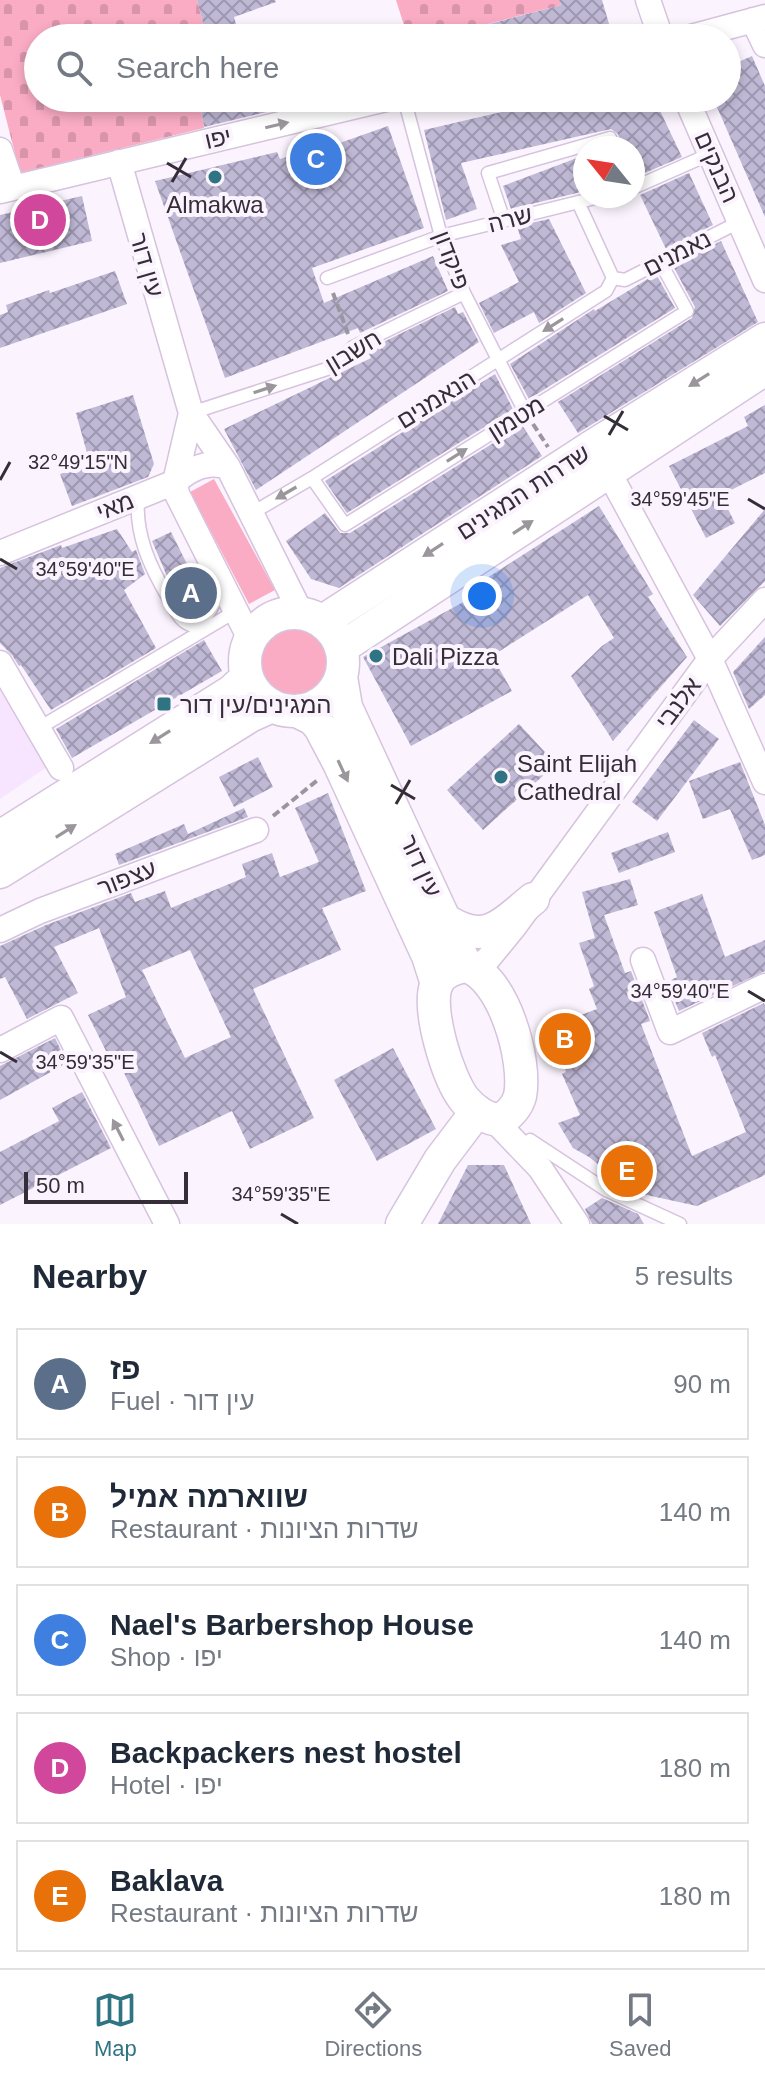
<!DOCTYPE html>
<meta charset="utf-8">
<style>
body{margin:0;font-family:Helvetica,Heebo,sans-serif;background:#f6f6f7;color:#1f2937}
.compass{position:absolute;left:573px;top:136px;width:72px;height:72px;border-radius:50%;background:#fff;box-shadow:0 4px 12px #0003;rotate:300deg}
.scale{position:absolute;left:24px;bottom:20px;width:164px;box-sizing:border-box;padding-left:8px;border:4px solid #352e38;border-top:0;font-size:22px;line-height:28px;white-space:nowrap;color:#352e38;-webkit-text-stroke:6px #fbf4fe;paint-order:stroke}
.you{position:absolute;left:482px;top:596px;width:28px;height:28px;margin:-20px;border:6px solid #fff;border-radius:50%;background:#1a73e8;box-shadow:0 0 0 12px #1a73e833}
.badge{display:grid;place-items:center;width:52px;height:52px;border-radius:50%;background:#2f7483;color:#fff;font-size:26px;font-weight:700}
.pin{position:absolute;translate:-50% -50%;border:4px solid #fff;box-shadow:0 2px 8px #0006}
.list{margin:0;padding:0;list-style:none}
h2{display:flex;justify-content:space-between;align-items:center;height:104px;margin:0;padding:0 32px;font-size:34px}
h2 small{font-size:26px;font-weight:400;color:#747a83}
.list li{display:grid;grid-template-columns:52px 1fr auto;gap:24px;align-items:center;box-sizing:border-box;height:112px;margin:0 16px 16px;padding:0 16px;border:2px solid #e0e1e3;border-radius:0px}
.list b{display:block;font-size:30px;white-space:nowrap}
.list p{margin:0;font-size:26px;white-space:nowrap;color:#747a83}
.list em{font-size:26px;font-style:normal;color:#747a83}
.icon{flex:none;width:44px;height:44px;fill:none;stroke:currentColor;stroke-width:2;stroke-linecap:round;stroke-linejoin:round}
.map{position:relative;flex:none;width:765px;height:1224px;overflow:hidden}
.search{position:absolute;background:#fff;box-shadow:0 4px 12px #0003;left:24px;right:24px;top:24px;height:88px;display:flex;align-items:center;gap:20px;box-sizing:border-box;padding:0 28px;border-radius:44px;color:#747a83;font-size:30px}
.sheet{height:744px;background:#fff}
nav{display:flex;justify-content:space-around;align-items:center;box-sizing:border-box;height:112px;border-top:2px solid #e0e1e3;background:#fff;font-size:22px;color:#747a83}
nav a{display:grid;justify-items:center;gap:4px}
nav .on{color:#2f7483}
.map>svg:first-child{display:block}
.built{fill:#f7e4fe}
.green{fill:#faacc5}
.cemetery{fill:url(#cemetery-stones)}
.building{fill:url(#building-cross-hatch);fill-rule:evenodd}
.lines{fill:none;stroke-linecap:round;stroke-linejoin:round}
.service-casing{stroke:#d6c3dd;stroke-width:15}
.minor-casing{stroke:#d6c3dd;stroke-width:27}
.tertiary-casing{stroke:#d6c3dd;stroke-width:35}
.path{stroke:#9c959f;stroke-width:4;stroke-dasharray:8 4;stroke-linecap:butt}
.service{stroke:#fff;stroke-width:12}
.minor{stroke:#fff;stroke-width:24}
.tertiary{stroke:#fff;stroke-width:32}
.oneway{fill:#9a969c}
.ticks{fill:none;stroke:#352e38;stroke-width:3}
.poi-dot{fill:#2f7483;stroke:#fbf4fe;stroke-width:3}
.labels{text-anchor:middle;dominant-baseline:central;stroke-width:8;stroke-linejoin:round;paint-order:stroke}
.street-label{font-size:24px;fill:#352e38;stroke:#fbf4fe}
.poi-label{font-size:24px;fill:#352e38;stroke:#fbf4fe;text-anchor:start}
.ticks-label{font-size:20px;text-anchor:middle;fill:#352e38;stroke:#fbf4fe;stroke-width:8;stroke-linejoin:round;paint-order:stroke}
</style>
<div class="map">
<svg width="765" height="1224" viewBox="0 0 765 1224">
<defs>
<pattern id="cemetery-stones" width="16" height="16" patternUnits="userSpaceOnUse" patternTransform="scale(2)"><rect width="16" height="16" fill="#faacc5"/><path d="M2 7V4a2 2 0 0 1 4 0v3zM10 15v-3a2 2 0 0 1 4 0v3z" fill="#d794aa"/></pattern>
<pattern id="building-cross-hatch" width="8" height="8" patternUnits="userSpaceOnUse" patternTransform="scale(2)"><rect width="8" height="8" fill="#c0b9d6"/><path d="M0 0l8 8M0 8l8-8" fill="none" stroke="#9d97af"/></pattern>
</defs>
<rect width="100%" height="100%" fill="#fbf4fe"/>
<path class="built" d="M0,690L47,767L0,799Z"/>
<path class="green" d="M214,479L275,590L249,604L190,492Z
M259 663a35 35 0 1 1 70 0a35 35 0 1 1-70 0Z"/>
<path class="cemetery" d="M0,0H197L207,38H38V98H214L200,102L204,128L20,173L0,95Z
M396,0H559L561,5L434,38H408Z"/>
<path class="building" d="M197,0H275L276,2L234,17L240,38H207Z
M559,0H602L612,34L598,38H460L459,32L561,5Z
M752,56L765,86V217L713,98H727V67Z
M214,98H304V103L204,127L200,102Z
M561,98H654L682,157L633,178V148H623L618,134L611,129L461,163L477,209L446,220L424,130Z
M388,126L424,228L312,268L324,303L433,256L448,291L360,333L358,328L225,378L155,181L277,152L280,159L334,143V145Z
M585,155V191L511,209L503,186Z
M689,173L713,225L666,249L640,195Z
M82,196L92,241L0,263V215Z
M549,219L586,293L539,323L534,312L494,333L479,303L519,282L501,245L521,239L517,226Z
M721,241L758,322L578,433L558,402L692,318L695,307L673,266Z
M115,271L127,304L0,348V315L8,312L6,305L49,290L50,293Z
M656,274L675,308L529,399L510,364L594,309L595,311Z
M455,307L458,314L463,312L479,342L256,490L224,429L371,358L367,350Z
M495,374L513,409L347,513L325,481Z
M133,395L154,464L148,477L72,506L60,474L90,464L76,413Z
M765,405V473L721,495L735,523L706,538L669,466L748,426L744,417Z
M522,425L542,456L339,588L311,579L286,541L325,513L340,533H350Z
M599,506L653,594L648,597L687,657L613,741L571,676L602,646L614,638L588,595L492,656L512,691L411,746L363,657L478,594L473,587Z
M765,509V581L720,626L693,595Z
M117,529L132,552L136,550L145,574L124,590L156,648L51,710L21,665L19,666L12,655L0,643V568L61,545L62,548Z
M171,532L187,564H193L209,591L203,604L192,616L186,610L170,583L152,541Z
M765,637V695L749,709L733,672Z
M204,640L222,671L72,758L56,729Z
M694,720L719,739L657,821L632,802Z
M519,724L556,764L483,830L447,790Z
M258,757L273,787L234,807L219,777Z
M740,762L765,825V855L752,860L730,809L703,819L689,781Z
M328,793L366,891L322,908L341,950L253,989L314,1118L250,1149L232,1111L159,1146L117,1058L111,1061L88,1015L126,997L99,928L54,947L78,993L27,1019L5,977L0,979V946L46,925L131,893L135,902L165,891L171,908L246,877L242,864L272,853L280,877L319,862L295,808ZM190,950L231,1037L185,1058L142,970Z
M244,808L248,817L119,865L115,854L184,824L188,834Z
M668,832L675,852L619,873L611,853Z
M630,879L638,905L604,915L625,973L631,971L650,1021L641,1024L692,1156L746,1132L715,1055L712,1057L702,1033L764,1003L765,1006V1175L697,1206L633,1192L589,1157L573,1148L558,1123L580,1115L562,1074L566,1072L549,1027L597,1009L589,989L594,986L579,943L595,938L582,892Z
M702,894L725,957L765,940V971L679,1011L667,982L677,977L654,912Z
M55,1038L67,1063L0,1100V1066Z
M393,1048L436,1129L377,1161L334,1080Z
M82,1092L111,1148L0,1205V1152L59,1121L52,1108Z
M468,1165H504L531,1224H438Z
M602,1198L638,1214L644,1224H592L585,1209Z"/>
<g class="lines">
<g class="service-casing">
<path id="service" d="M404,98L441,236L464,293L525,412
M633,188L710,154
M578,202L613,278
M504,221L488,173L610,138L614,148
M327,278L441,236L603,196
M613,278L625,280L741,221
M191,413L333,367L353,347L464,293
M312,478L345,525L687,311L659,260
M138,497C135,535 150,567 169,599C176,611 180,623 194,626C210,615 215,604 220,587
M252,513L312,478L606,291L613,278
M39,728L236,611
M530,1140L606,1190L680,1224"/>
</g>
<g class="minor-casing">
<path id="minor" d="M648,0L661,38
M753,20L765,45
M687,38L765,17
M686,98L765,280
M0,150L13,188
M119,162L191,413L228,467L301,613
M0,191L390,98
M191,413L175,482L177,494L250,639
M608,471L710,659L765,782
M0,553L175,482C191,468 208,460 228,467
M0,663L61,768
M0,930L40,911L256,830
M643,960L670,1032L765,986
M474,968L487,960L514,927L710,659L765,600
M0,1050L61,1018L167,1224
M494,1120L540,1168L577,1224"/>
</g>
<g class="tertiary-casing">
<path id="tertiary" d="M245 662a49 49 0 1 1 98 0a49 49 0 1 1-98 0Z
M323,621L593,446L765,339
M341,648L765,369
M341,677L346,707L466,966
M297,711L313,719L320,727L339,763L428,956L437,984
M0,837L232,691L247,677
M0,872L250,716L272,706
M447,921C487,946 502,924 533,899
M466,966C504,977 527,1061 520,1096C517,1107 510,1114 501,1120C487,1120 473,1110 464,1099C448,1078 427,1011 436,985C441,972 454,968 466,966Z
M402,1224L440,1160L477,1111"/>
</g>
<path class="path" d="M333,293L348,334
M533,424L548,447
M273,816L319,779"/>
<use href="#service" class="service"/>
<use href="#minor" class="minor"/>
<use href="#tertiary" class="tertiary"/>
</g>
<defs><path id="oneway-solid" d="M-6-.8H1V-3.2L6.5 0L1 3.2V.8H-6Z" transform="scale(2)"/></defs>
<g class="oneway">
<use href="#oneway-solid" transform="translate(277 125) rotate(-13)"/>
<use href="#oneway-solid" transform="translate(553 325) rotate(148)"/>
<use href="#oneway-solid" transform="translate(699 380) rotate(148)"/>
<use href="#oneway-solid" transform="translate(265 389) rotate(-18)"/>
<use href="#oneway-solid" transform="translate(457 455) rotate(-32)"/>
<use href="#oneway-solid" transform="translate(286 493) rotate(150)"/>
<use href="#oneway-solid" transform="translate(523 527) rotate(-33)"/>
<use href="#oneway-solid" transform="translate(433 550) rotate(147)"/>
<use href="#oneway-solid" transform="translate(160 737) rotate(148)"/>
<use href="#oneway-solid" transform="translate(343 771) rotate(65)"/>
<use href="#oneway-solid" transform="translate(66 831) rotate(-32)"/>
<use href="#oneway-solid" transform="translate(118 1130) rotate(-117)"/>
</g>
<path class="ticks" d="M167,163L191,177M172,182L186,158M604,416L628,430M609,435L623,411M0,480L10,462M748,499L765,509M0,559L17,569M391,785L415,799M396,804L410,780M748,991L765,1001M0,1052L17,1062M281,1214L298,1224"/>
<g class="poi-dot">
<circle cx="215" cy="177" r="8"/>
<circle cx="376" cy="656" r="8"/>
<rect x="156" y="696" width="16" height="16" rx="4"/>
<circle cx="501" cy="777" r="8"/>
</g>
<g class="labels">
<g class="street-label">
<text transform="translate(218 138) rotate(-13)">יפו</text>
<text transform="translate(717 167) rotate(66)">הבנקים</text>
<text transform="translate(510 219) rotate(-14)">שרה</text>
<text transform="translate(677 253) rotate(-27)">נאמנים</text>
<text transform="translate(452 260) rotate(69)">פיקדון</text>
<text transform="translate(147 265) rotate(74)">עין דור</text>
<text transform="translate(353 351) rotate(-31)">חשבון</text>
<text transform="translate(436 399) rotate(-32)">הנאמנים</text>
<text transform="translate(516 418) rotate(-32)">מטמון</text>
<text transform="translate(523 492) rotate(-33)">שדרות המגינים</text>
<text transform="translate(115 506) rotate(-22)">מאי</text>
<text transform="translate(678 703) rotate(-53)">אלנבי</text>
<text transform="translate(421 866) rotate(65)">עין דור</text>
<text transform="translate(127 878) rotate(-21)">עצפור</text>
</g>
<g class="poi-label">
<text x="215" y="204" text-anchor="middle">Almakwa</text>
<text x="392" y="656">Dali Pizza</text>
<text x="180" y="704">המגינים/עין דור</text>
<text x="517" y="763">Saint Elijah<tspan x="517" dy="28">Cathedral</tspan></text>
</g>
</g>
<g class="ticks-label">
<text x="78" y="469">32°49'15"N</text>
<text x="680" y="506">34°59'45"E</text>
<text x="85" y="576">34°59'40"E</text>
<text x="680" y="998">34°59'40"E</text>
<text x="85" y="1069">34°59'35"E</text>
<text x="281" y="1201">34°59'35"E</text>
</g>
</svg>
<svg class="compass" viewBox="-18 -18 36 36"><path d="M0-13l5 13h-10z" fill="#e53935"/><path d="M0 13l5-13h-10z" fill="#747a83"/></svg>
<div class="scale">50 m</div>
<div class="you"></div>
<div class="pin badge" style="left:191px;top:593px;background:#5c6f8a">A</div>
<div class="pin badge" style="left:565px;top:1039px;background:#e8710a">B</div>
<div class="pin badge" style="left:316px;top:159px;background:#3f7fe0">C</div>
<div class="pin badge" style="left:40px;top:220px;background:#d1479c">D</div>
<div class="pin badge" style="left:627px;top:1171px;background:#e8710a">E</div>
<div class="search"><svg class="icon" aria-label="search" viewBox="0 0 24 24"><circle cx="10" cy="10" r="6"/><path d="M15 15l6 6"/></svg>Search here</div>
</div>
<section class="sheet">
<h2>Nearby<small>5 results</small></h2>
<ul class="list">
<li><span class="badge" style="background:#5c6f8a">A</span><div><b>פז</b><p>Fuel · עין דור</p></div><em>90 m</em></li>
<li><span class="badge" style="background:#e8710a">B</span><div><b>שווארמה אמיל</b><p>Restaurant · שדרות הציונות</p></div><em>140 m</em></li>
<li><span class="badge" style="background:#3f7fe0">C</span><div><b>Nael's Barbershop House</b><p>Shop · יפו</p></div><em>140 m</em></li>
<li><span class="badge" style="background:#d1479c">D</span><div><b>Backpackers nest hostel</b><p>Hotel · יפו</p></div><em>180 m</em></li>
<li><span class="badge" style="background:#e8710a">E</span><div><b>Baklava</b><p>Restaurant · שדרות הציונות</p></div><em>180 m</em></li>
</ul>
</section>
<nav>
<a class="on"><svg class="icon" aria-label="map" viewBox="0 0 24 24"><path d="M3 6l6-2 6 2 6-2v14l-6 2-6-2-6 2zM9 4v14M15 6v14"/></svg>Map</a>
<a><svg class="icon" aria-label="directions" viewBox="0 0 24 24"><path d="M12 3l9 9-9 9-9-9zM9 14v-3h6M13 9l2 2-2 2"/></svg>Directions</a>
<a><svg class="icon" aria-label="saved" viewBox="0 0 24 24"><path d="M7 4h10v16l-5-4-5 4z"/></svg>Saved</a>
</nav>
